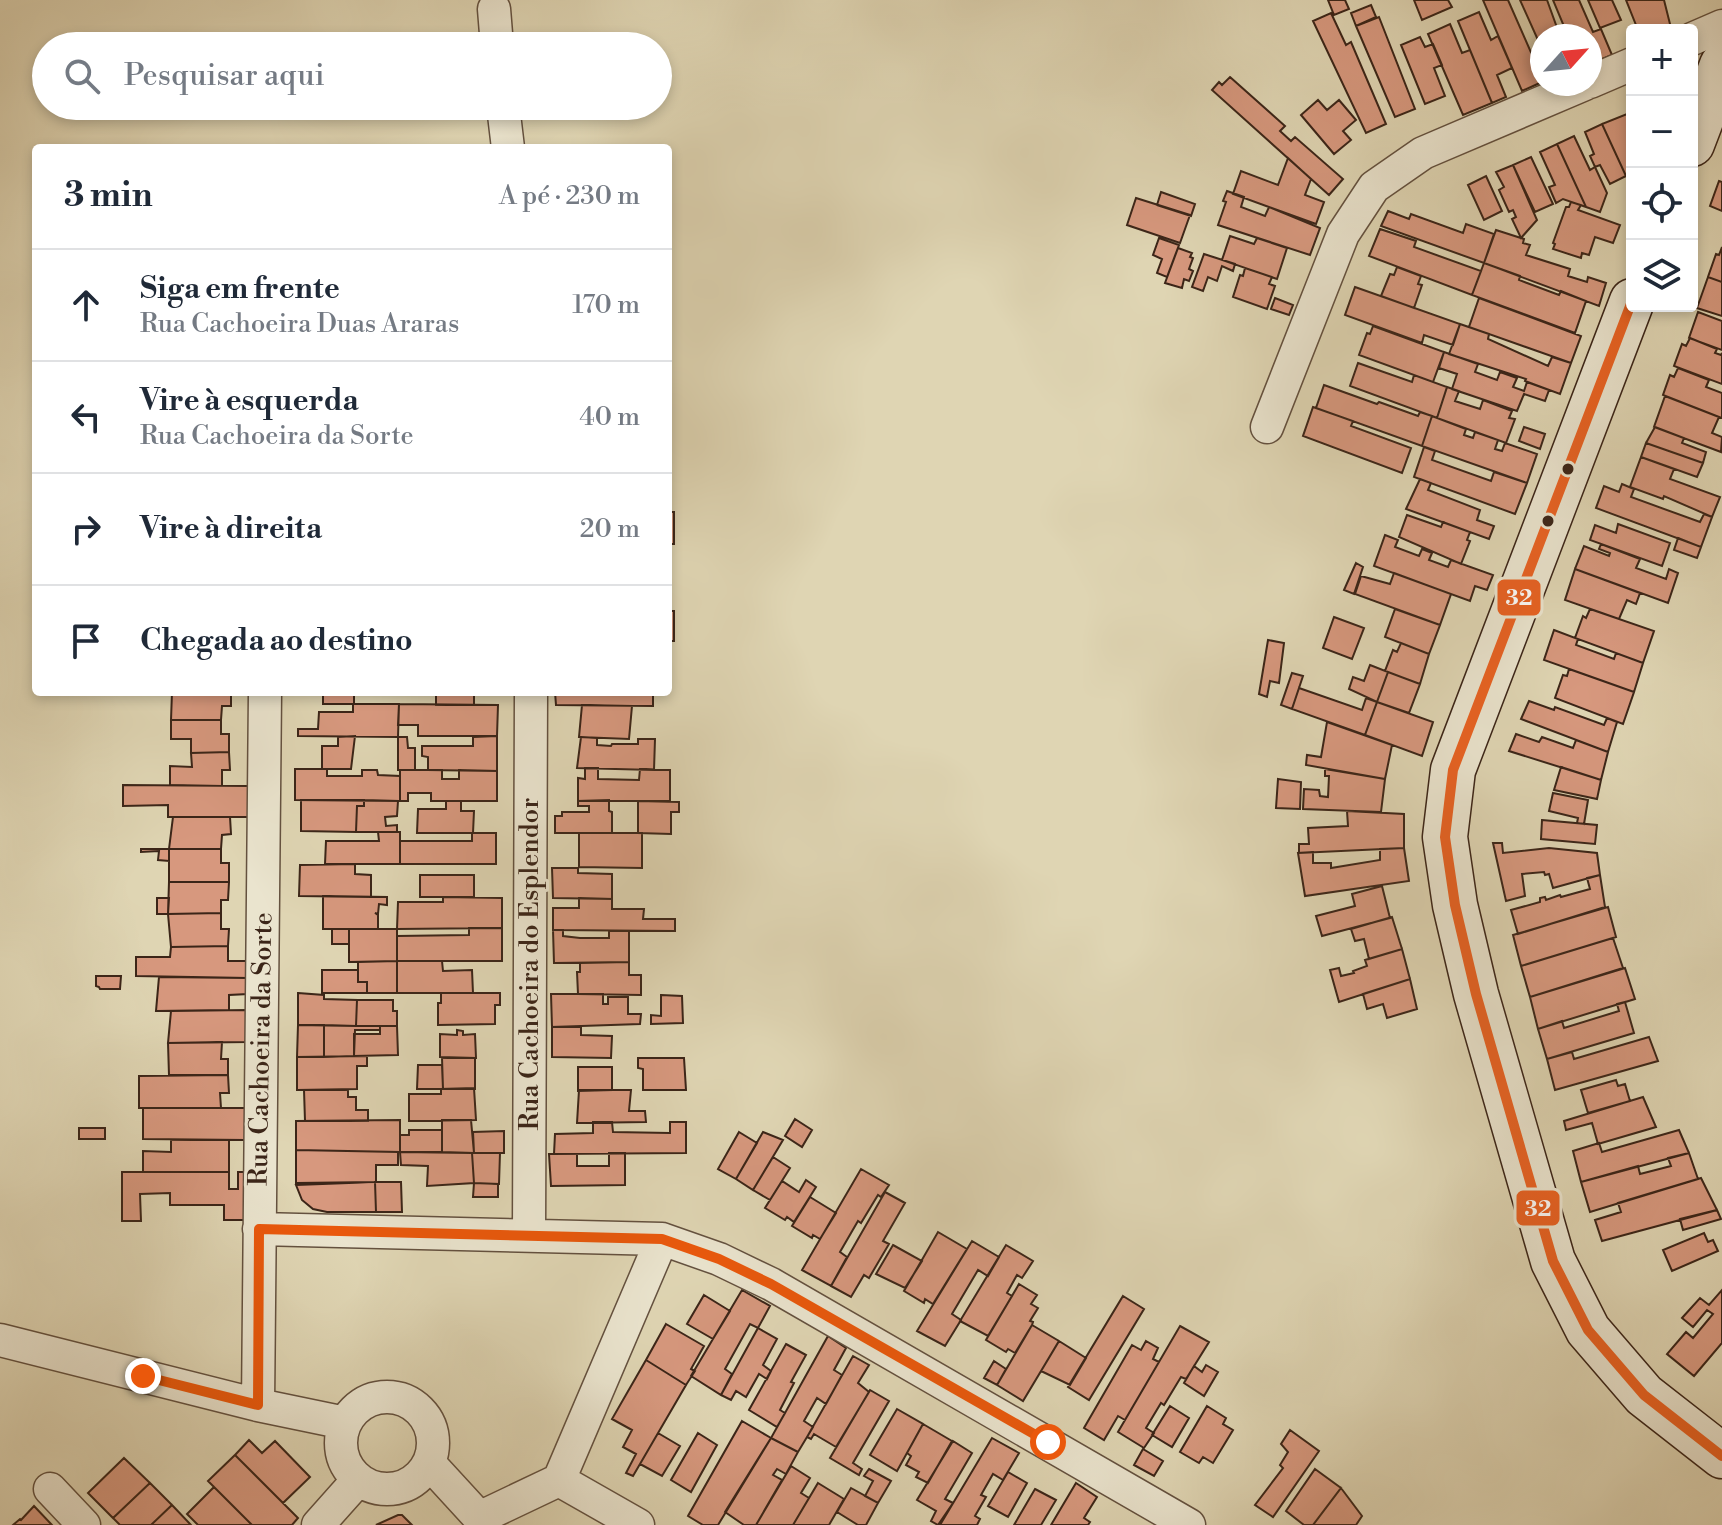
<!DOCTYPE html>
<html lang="pt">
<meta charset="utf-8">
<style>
body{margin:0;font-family:"Libre Bodoni",serif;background:#f2f2f3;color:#1f2937}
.controls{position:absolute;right:24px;top:24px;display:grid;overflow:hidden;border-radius:8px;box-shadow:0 4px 12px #0003}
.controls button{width:72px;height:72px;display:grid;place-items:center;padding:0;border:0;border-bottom:2px solid #e0e1e3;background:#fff;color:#1f2937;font:40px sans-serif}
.compass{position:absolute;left:1530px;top:24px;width:72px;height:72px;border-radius:50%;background:#fff;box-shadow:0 4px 12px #0003;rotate:63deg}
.stop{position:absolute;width:24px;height:24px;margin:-18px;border:6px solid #ea580c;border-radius:50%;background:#fff}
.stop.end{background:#ea580c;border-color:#fff;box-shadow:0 2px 8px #0008}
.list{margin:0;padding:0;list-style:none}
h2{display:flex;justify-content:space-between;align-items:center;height:104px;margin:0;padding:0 32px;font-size:34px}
h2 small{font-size:26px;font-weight:400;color:#747a83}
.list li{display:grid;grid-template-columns:52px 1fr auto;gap:24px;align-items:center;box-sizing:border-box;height:112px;padding:0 32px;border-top:2px solid #e0e1e3}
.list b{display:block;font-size:30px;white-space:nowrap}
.list p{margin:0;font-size:26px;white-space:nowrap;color:#747a83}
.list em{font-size:26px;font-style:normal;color:#747a83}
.icon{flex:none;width:44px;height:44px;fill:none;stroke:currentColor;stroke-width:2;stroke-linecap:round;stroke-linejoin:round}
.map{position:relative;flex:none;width:1722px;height:1525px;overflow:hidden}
.search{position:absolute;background:#fff;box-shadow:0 4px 12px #0003;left:32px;top:32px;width:640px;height:88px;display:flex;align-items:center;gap:20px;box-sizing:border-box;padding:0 28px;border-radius:44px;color:#747a83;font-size:30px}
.panel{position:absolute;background:#fff;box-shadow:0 4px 12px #0003;left:32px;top:144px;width:640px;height:552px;border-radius:8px}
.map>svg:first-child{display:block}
.building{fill:#d7987e;stroke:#3b2518;stroke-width:2}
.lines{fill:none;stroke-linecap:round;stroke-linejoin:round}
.street-casing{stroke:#64513f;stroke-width:35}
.secondary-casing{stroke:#3b2518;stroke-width:47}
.street{stroke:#eae4ce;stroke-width:32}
.secondary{stroke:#eae4ce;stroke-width:44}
.bus-1-casing{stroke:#eae4ce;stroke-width:16}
.bus-1{stroke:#e96222;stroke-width:10}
.route{stroke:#ea580c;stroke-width:10}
.bus-dot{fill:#3b2518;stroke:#eae4ce;stroke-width:3}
.labels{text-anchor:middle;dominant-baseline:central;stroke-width:6;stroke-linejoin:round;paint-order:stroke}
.street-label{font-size:26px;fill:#3b2518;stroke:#eae4ce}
.line-badge{stroke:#eae4ce;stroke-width:3}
.badge-label{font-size:22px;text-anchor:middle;font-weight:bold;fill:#fff}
</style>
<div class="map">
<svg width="1722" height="1525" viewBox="0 0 1722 1525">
<rect width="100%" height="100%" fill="#dfd5b3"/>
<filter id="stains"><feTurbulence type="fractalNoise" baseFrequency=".0025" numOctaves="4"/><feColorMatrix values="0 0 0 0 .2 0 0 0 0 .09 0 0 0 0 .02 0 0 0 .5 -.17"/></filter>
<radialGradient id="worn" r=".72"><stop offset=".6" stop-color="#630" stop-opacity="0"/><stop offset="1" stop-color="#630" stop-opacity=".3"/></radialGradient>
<path class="building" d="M1328,0H1345L1349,9L1334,15Z
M1414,0H1448L1452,7L1422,20Z
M1483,0H1508L1533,57L1542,53V82L1522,91Z
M1520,0H1547L1560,36H1542V49Z
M1553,0H1579L1593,32L1601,29L1612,55L1590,64V36H1568Z
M1588,0H1612L1621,20L1600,28Z
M1626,0H1664L1671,28L1638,30Z
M1371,5L1376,17L1356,26L1351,13Z
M1479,12L1491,40L1498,36L1512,68L1497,75L1506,97L1492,103L1458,21Z
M1331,13L1346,45L1351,42L1386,124L1366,133L1313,21Z
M1379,17L1415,109L1395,117L1356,26Z
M1450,24L1462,53L1470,50L1492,103L1463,115L1428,34Z
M1420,37L1425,47L1433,44L1442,65L1434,68L1445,96L1425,104L1401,45Z
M1230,77L1285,126L1280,131L1291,141L1295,137L1343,179L1329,195L1212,90L1219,82L1222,85Z
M1318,100L1327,110L1339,100L1356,120L1343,131L1351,140L1334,154L1301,115Z
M1627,114L1632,125V172L1626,176L1602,124Z
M1602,124L1626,176L1610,184L1600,165L1595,167L1590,156L1594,154L1585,132Z
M1574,136L1590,170L1595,167L1607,193L1600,212L1586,207L1557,144Z
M1557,144L1586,207L1563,199L1556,203L1549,187L1555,185L1540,152Z
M1531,157L1553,204L1535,212L1513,165Z
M1288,158L1311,179L1305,195L1324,202L1316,224L1233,194L1241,171L1278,185Z
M1513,165L1537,220L1521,238L1512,219L1516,217L1513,210L1509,212L1499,190L1504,187L1496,172Z
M1486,176L1502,211L1484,220L1468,185Z
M1719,181L1722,182V211L1710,206Z
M1227,191L1244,197L1241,207L1265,216L1269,207L1320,228L1310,255L1218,225L1226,202L1223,201Z
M1161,192L1195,204L1191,216L1157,205Z
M1136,198L1190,215L1180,243L1127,225Z
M1571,202L1581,205L1578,210L1620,225L1613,243L1595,237L1589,255L1582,253L1581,258L1553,249L1555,244L1553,243L1566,207H1569Z
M1388,211L1409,219L1411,214L1463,233L1466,224L1494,234L1484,263L1381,226Z
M1380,229L1416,241L1414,247L1481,271L1472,295L1369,256Z
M1496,230L1524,239L1523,243L1530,245L1526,255L1570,269L1568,276L1587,282L1588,277L1606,283L1599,306L1484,263Z
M1230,236L1254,244L1257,238L1287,248L1277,279L1222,260Z
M1159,238L1179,245L1167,277L1157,273L1162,259L1153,255Z
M1722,247V282L1708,277L1716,254L1719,255Z
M1178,248L1192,253L1190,257L1193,258L1189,269L1193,271L1189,281L1184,279L1182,288L1165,283Z
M1204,254L1235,264L1233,271L1222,266L1217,281L1208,277L1203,291L1192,287Z
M1484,263L1520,276L1519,280L1559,295L1561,291L1586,301L1575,333L1472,295Z
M1397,267L1421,276L1418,284L1422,285L1414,308L1381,296L1390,274L1394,275Z
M1245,268L1272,277L1269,284L1275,286L1267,309L1233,297L1240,275L1243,276Z
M1708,277L1722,282V316L1697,308Z
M1355,287L1460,324L1453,345L1424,335L1422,343L1345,315Z
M1275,298L1293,305L1289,315L1271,309Z
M1479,298L1581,336L1571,363L1469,327Z
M1698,312L1722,321V350L1689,338Z
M1460,324L1489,334L1488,339L1548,366L1552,357L1571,363L1560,394L1525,381L1526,379L1449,354Z
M1373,326L1444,352L1433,382L1359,355L1367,333L1370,334Z
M1690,338L1717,349L1715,353L1721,355L1722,353V384L1674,366L1682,344L1686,346Z
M1444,352L1478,364L1475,372L1497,380L1500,372L1517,378L1513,387L1524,391L1527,382L1549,390L1545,401L1524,394L1517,411L1452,389L1457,374L1439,368Z
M1358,363L1412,382L1414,375L1447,387L1437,418L1350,386Z
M1678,368L1709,380L1706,387L1722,393V418L1663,395L1670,375L1674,377Z
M1324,385L1377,404L1379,402L1418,416L1420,412L1432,416L1422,446L1316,408Z
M1447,387L1459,391L1455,401L1480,409L1483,400L1512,411L1509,418L1515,419L1506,443L1437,418Z
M1665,396L1719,417L1712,433L1722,437L1721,452L1654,427Z
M1313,407L1353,421L1351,426L1411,448L1402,473L1303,436Z
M1432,416L1466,429L1464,435L1473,438L1475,432L1498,440L1495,449L1502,451L1505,443L1537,454L1527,483L1422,446Z
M1524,427L1545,434L1540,449L1519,441Z
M1655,427L1684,438L1682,443L1706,452L1703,463L1646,443Z
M1646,443L1703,463L1697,477L1641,457Z
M1424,447L1435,451L1432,460L1491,481L1494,472L1527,483L1515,514L1414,477Z
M1641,457L1674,469L1670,479L1720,497L1712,517L1664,496L1663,499L1630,487Z
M1420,479L1431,483L1428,490L1480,510L1477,520L1494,526L1489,539L1406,509Z
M1622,484L1634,489L1631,497L1700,522L1704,514L1712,517L1701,547L1596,508L1604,486L1619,492Z
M668,512H674V544H668Z
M1407,515L1441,527L1443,522L1470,532L1467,540L1470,541L1461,564L1399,537Z
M1618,524L1670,543L1662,566L1590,540L1595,525L1616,533Z
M1385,535L1398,540L1395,547L1419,556L1422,549L1432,553L1429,560L1448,567L1451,560L1493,575L1487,590L1475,586L1470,601L1374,566Z
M1678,538L1701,547L1697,558L1674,550Z
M1601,544L1640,559L1636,568L1666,579L1669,569L1678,573L1668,603L1575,569L1584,546L1609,556L1610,553L1599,549Z
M1356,563L1363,567L1354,594L1344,590Z
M1575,569L1640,593L1636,604L1627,600L1619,619L1565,600Z
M1394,573L1451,594L1440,625L1355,594L1361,576L1390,584Z
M1395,609L1440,625L1429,654L1385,637Z
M1590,609L1654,631L1643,663L1575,638L1583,616L1586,618Z
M668,611H674V641H668Z
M1334,617L1364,628L1352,659L1323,648Z
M1554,630L1578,639L1576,645L1614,659L1616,653L1643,663L1634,692L1544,660Z
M1268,640L1284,643L1279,683L1270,681L1267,697L1259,694Z
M1401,643L1429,654L1420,684L1385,671L1393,650L1397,652Z
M1370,665L1388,672L1377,702L1349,689L1353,677L1364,681Z
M1569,669L1634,692L1623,724L1555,698L1563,675L1567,676Z
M1388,672L1420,684L1409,713L1377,702Z
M1292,673L1303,676L1292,709L1281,705Z
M1299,688L1362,710L1366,698L1377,702L1365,735L1292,709Z
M172,692H231V706H222L221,720H171Z
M323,692H354V704H323Z
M436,692H474V705H436Z
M555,692H653V706L556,705Z
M1529,701L1554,710L1555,707L1604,725L1607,718L1617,722L1608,752L1521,719Z
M1377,702L1433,722L1422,756L1365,735Z
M353,704H399L398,737L298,736V729H318L319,712H353Z
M399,704L498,705L497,736H418V725H398Z
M582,705L632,706L629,739L579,737Z
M171,720H221V734H229V752L191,753V739H171Z
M1327,722L1392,745L1385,779L1306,765L1307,755L1321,757Z
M1516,734L1539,742L1542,737L1573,748L1576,740L1608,752L1601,780L1509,751Z
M355,736L351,769H322V746H338V737Z
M497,736V771L428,770V757L422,756V746H473V737Z
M398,737H407L408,748H415V770H398Z
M581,737L597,738V745L611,746L612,744H638V739H655L654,770L577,768Z
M229,752L230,770H222V786L170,785V766L192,767L191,753Z
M1561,767L1601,780L1597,799L1554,790Z
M585,768H598V779L639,780L640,769L670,770V801H578V778L585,779Z
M295,769H327V776H362V770H377L378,775L400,776V801L295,800Z
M1325,769L1385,779L1381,812L1303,809L1304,789L1319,790L1320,796L1328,797L1329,776H1325Z
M400,770H442V779H459V770L497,771V801H431V793H408V801H400Z
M1278,779L1301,782L1300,809L1276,808Z
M123,785L251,786V817H168V805L123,806Z
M1553,793L1588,800L1584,824L1577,823L1578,818L1549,811Z
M301,800H364V806H357L356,832L301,831Z
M364,800L398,801L397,816L385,817L386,826L397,825V832H356L357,806H364Z
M609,800V811L612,812V833H555V816H562V812H589V806H578V801Z
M446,801H461V811H474L473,833H417L418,809H446Z
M638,801L679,802V812H671V834L638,833Z
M1347,811L1404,814V848L1299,853V844H1309L1308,828L1348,826Z
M173,817H230L231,834L222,835L221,849H169Z
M1542,820L1597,825L1595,844L1541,839Z
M378,832H400V864H325L326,841H379Z
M472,833H496V864H400V841H472Z
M579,833H642V868L579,867Z
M1493,843H1502L1503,853L1549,848L1597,853L1600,875L1553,888L1549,874L1545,875L1544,872L1522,874L1525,896L1506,901Z
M1404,848L1409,881L1305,896L1298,853L1313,852V863H1331V868L1380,860V849Z
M141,849H169V861L158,860L159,851L141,852Z
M169,849H221V863H229V882H169Z
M355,864V874L371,875V897L299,896L300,865Z
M552,868H578V873L612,874V899L553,898Z
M420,875H474V897H420Z
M1600,875L1605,907L1518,934L1511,910L1540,902V898L1545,897L1546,900L1560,895L1561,897L1590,889L1587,878Z
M169,882H229L228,900H221V913L168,914Z
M1382,886L1390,918L1322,936L1316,916L1355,906L1352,894Z
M323,896L387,897V905L379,904L378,914L375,913L378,915V929H323Z
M443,897L502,898V928L397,929L398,902H443Z
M157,898H169L168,914H157Z
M579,898L612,899V909H644L643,919H675V931L553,930V908H579Z
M1608,907L1616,937L1521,966L1513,935Z
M221,913V929H229L228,946L171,947L168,914Z
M1392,917L1402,949L1369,959L1364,939L1355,941L1351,929Z
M469,928H502V961H397V936L469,935Z
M332,929H349V944H332Z
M349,929H397V961L349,962Z
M553,930H563V936L580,938H609V931H629V962L554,963Z
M1613,938L1623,968L1530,997L1521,966Z
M228,946V961H248V978L136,976V957H170L171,947Z
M1402,949L1410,979L1339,1002L1330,970L1339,968L1341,976L1354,973L1353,971L1367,966L1365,960Z
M397,961H442L443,971L472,970L473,993H397Z
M397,961V993H367V982H358V962Z
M629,962V975H641V995L578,994L577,972H580V963Z
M1625,968L1635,999L1538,1029L1530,997Z
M322,970H358V982H367V993H322Z
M96,976H121L120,989H100L99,987L96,986Z
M159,977L248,978V994L229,995V1010L156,1011Z
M1410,979L1417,1009L1387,1018L1383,1004L1367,1009L1363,994Z
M298,993L324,995V999L357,1000L356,1026L298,1025Z
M441,993H500V1005H495V1024L438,1025V1003H441Z
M551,994H603V1004H608V997H628V1014H641L640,1024L552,1027Z
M661,995L682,996L683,1023L651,1024V1015L661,1016Z
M357,1000H393V1011H397V1026H356Z
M1625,1002L1634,1033L1547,1059L1538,1029L1562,1021L1564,1028L1619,1011L1617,1004Z
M248,1010V1042L168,1043L171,1011Z
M298,1025H324V1057H297Z
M324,1025L356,1026H380V1030H355L354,1056L324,1057Z
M380,1026H397L398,1055L354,1056V1034H380Z
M581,1026V1035L612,1036L611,1058L552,1057V1027Z
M457,1030L463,1031V1035L475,1034L476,1058L440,1057V1034L457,1035Z
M1649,1037L1658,1061L1555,1090L1547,1059L1572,1052L1574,1059Z
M222,1042L221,1059H228V1075H169L168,1043Z
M367,1056V1066H357V1089L297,1090V1057Z
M442,1058H475V1089H443Z
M638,1058H684L686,1090H643V1069L638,1068Z
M418,1065H442L443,1089H417Z
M578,1067H612V1090L578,1091Z
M228,1075L229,1093H220L221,1108H139V1076Z
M1616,1080L1618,1086L1625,1084L1630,1101L1588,1113L1581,1090Z
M474,1088L476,1120L409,1121V1094H441V1089Z
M304,1090H348V1097H356V1110H368V1121H305Z
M579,1090H631L629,1111H645L646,1122L577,1123Z
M1643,1097L1656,1127L1598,1144L1592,1123L1566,1130L1564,1121Z
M143,1108H245V1140L143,1139Z
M795,1119L812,1130L802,1147L785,1136Z
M400,1120V1152L296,1150V1121Z
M442,1120H471L474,1153L442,1152Z
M593,1122H612L613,1132L670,1133V1122H686V1153L554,1154L555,1134L593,1133Z
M79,1128H105V1139H79Z
M409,1130H442V1152H400V1135H409Z
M1679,1130L1689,1153L1581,1182L1573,1151L1599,1143L1602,1152Z
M504,1131V1153H474L473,1132Z
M739,1132L757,1143L736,1179L718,1169Z
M763,1132L783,1140L753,1190L736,1179Z
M171,1140H229V1172H143V1151L171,1152Z
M296,1150L398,1152V1165H376V1182L296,1183Z
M400,1152L472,1153L474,1183L427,1186L428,1166L401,1165Z
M472,1153H500L499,1184L474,1183Z
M609,1153H625V1185L551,1186L549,1154H577V1166H609Z
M1689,1153L1698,1179L1590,1212L1581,1182L1638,1166L1640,1174L1671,1166L1668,1158Z
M773,1157L790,1168L770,1200L753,1190Z
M861,1169L889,1185L881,1197L878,1195L861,1223L858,1221L840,1252L847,1257L831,1286L802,1270Z
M122,1172H229V1189H238V1172H246V1220H224V1205H170V1193L140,1194L141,1221H122Z
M1701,1178L1717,1210L1602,1241L1595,1220L1621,1212L1618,1203Z
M806,1180L816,1187L794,1222L787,1217L785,1220L765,1208L782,1181L799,1192Z
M375,1182L376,1212H327L313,1209L302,1200L296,1185Z
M375,1182H401L402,1212H376Z
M474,1183L498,1184V1197H473Z
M885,1192L905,1203L883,1241L889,1244L869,1278L864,1275L851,1297L831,1286Z
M810,1197L836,1213L820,1239L813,1235L812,1238L792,1226Z
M1717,1210L1721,1219L1683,1230L1680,1219Z
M938,1232L967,1249L933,1304L925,1299L924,1303L904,1291Z
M1704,1233L1708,1242L1713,1240L1718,1251L1672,1271L1663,1250Z
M972,1241L999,1257L988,1276L978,1270L952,1314L961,1320L945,1346L917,1331Z
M893,1245L922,1261L905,1288L876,1274Z
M1006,1245L1033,1261L1022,1278L1017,1275L1007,1293L1012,1296L988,1336L960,1321Z
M1019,1284L1037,1295L1031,1304L1038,1308L1030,1321L1033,1322L1032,1325L1015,1353L1008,1349L1006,1352L986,1340Z
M742,1290L770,1306L758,1328L750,1324L725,1369L732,1374L721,1395L691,1376Z
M1722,1290V1343L1694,1376L1667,1354L1686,1332L1693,1338L1713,1314L1707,1310L1693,1327L1682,1318L1700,1298L1709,1305Z
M704,1295L730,1311L713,1339L687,1324Z
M1123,1296L1144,1309L1089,1400L1068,1387Z
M666,1324L704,1346L691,1369L695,1371L686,1385L646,1360Z
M1032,1325L1059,1341L1023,1401L997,1385Z
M1180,1326L1209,1342L1186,1379L1181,1377L1164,1405L1161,1403L1146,1428L1154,1433L1144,1448L1118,1432Z
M758,1328L777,1339L763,1365L771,1371L767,1379L759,1374L746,1397L736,1391L731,1400L721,1395Z
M828,1336L846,1348L834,1370L842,1375L826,1404L817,1398L804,1421L813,1427L798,1452L771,1438Z
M1059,1341L1086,1358L1070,1385L1041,1371Z
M1146,1341L1158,1348L1153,1359L1159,1362L1125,1420L1118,1416L1104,1440L1084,1428L1132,1345L1141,1350Z
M786,1344L806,1355L791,1382L794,1383L780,1410L785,1413L777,1427L749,1410Z
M853,1356L869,1365L858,1383L869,1392L836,1447L814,1434L811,1439L807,1437Z
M646,1360L686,1385L633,1476L626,1473L636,1454L623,1447L632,1430L612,1419Z
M994,1361L1006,1369L997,1385L984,1378Z
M1206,1365L1218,1372L1204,1396L1184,1383L1194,1366L1202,1372Z
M870,1390L889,1401L853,1463L862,1469L859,1475L830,1458Z
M1170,1406L1189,1418L1172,1447L1152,1435Z
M1207,1406L1226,1418L1223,1424L1233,1430L1213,1463L1203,1457L1199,1463L1180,1452Z
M897,1409L923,1424L897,1471L870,1455Z
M742,1421L771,1438L718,1525H703L688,1516Z
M923,1424L952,1441L928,1483L916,1477L919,1472L906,1465L911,1456L907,1453Z
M1290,1430L1319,1451L1273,1517L1255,1505L1283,1468L1280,1465L1288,1452L1281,1444Z
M658,1433L680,1446L662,1476L640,1464Z
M698,1433L717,1445L691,1492L671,1480Z
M771,1438L798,1452L786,1474L777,1469L773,1475L782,1480L756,1525H744L725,1512Z
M992,1438L1019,1453L1003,1480L993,1474L981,1495L986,1497L975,1516L980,1519L977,1525H940Z
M249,1440L262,1453L275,1441L310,1477L283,1503L235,1455Z
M953,1441L972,1453L945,1499L953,1503L938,1525L931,1521L936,1511L917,1500Z
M1143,1449L1163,1461L1154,1476L1134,1465Z
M235,1455L298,1518L292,1525H252L208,1481Z
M124,1458L150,1483L113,1518L88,1493Z
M791,1466L810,1478L801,1493L809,1498L793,1525H756Z
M869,1469L891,1481L878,1503L865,1496L873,1481L864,1476Z
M1315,1469L1341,1488L1313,1525H1304L1286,1511Z
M1008,1472L1027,1483L1008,1517L988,1506Z
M150,1483L172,1505L151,1525H120L113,1518Z
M818,1483L844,1499L829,1525H793Z
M1076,1483L1097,1497L1084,1518L1090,1522L1088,1525H1051Z
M214,1487L252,1525H198L187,1514Z
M851,1488L878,1503L866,1525H858L837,1512Z
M1341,1488L1362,1516L1356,1525H1313Z
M1035,1489L1056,1500L1041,1525H1014Z
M172,1505L191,1525H151Z
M34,1506L52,1525H13L20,1519L21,1520Z
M398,1515H402L412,1525H376Z"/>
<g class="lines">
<g class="street-casing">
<path id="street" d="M494,9L497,46
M1692,39L1722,26
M1590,82L1632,64
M503,106L508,148
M1267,427L1343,234L1374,187L1423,153L1585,84
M259,1229L662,1239L719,1259L771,1284L1189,1525
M529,1235L531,692
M0,1340L258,1405L345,1423
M341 1443a46 46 0 1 1 92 0a46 46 0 1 1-92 0Z
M258,1405L265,692
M430,1464L486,1525
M559,1480L638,1525
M50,1489L84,1525
M479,1518L559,1480L662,1239
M318,1525L358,1480"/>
</g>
<g class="secondary-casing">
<path id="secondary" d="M1692,144L1722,65
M1632,301L1453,770L1445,837L1455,905L1476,994L1553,1261L1588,1330L1644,1395L1722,1456"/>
</g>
<use href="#street" class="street"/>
<use href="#secondary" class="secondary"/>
<g class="bus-1-casing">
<path id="bus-1" d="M1632,301L1453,770L1445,837L1455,905L1476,994L1553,1261L1588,1330L1644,1395L1722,1456"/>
</g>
<use href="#bus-1" class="bus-1"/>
</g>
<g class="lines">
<path class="route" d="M143,1376L258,1405L259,1229L662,1239L719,1259L771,1284L1048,1442"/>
</g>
<g class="bus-dot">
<circle cx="1568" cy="469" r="7"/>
<circle cx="1548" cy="521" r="7"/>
</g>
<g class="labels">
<g class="street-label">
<text transform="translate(530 964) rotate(-90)">Rua Cachoeira do Esplendor</text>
<text transform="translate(261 1049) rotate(-89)">Rua Cachoeira da Sorte</text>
</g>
</g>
<g class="line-badge">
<rect x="1496" y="578" width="46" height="39" rx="8" fill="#e96222"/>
<rect x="1515" y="1189" width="46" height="38" rx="8" fill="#e96222"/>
</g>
<g class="badge-label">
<text x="1519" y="605">32</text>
<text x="1538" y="1216">32</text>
</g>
<rect width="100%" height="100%" filter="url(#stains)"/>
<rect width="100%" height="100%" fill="url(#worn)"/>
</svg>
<div class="controls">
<button>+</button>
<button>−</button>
<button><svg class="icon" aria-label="locate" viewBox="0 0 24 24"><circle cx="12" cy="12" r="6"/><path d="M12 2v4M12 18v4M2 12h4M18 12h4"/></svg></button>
<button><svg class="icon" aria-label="layers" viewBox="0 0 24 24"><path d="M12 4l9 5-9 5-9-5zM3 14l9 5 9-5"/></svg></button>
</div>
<svg class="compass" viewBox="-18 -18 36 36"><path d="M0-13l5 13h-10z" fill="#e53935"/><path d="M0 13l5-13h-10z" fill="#747a83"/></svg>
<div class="stop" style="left:1048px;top:1442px"></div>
<div class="stop end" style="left:143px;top:1376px"></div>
<div class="search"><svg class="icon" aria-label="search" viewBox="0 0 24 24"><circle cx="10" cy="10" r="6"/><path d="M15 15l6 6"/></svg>Pesquisar aqui</div>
<section class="panel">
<h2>3 min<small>A pé · 230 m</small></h2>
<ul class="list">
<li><svg class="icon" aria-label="ahead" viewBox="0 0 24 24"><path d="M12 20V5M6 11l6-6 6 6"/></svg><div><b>Siga em frente</b><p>Rua Cachoeira Duas Araras</p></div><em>170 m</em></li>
<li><svg class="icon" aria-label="left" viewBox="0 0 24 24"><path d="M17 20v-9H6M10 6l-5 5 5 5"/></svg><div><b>Vire à esquerda</b><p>Rua Cachoeira da Sorte</p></div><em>40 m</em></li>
<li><svg class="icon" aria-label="right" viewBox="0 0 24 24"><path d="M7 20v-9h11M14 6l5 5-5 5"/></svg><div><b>Vire à direita</b></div><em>20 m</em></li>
<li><svg class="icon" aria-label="arrive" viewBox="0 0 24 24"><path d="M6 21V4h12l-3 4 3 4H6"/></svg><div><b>Chegada ao destino</b></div></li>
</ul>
</section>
</div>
